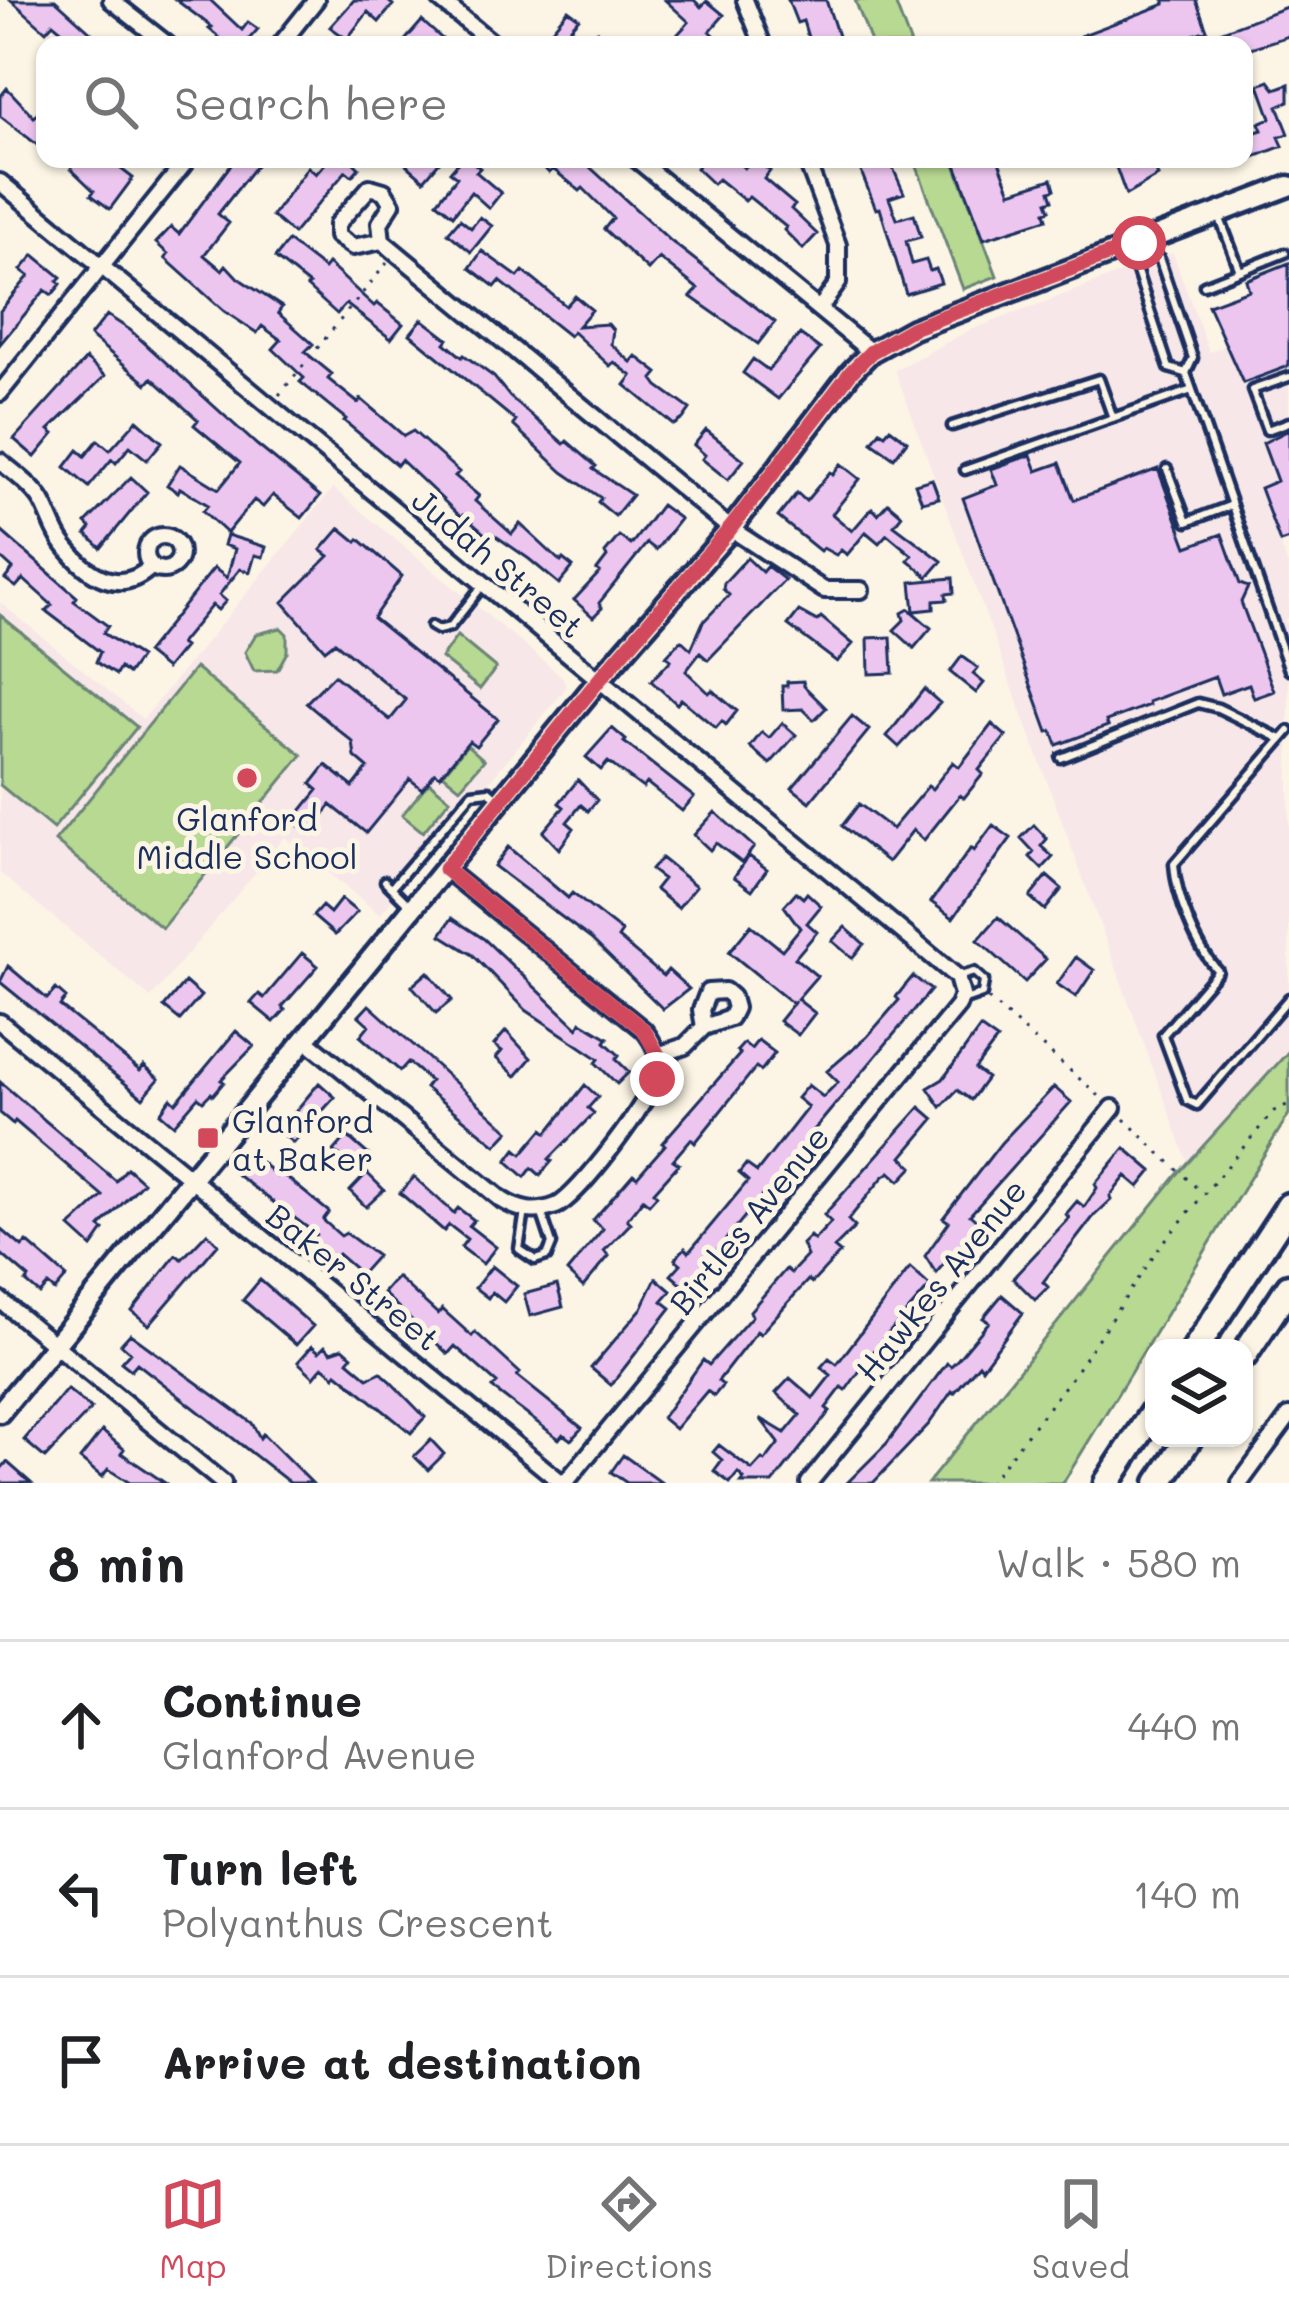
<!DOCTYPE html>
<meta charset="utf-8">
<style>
body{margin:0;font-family:Mali,sans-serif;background:#f6f6f6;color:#202124}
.controls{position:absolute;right:36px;bottom:36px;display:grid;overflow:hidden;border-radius:24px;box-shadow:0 3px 9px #0004}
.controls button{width:108px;height:108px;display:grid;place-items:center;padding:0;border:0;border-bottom:3px solid #e0e0e0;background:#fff;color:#202124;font:60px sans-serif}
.stop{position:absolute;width:36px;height:36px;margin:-27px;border:9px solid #d1495b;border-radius:50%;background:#fff}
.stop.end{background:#d1495b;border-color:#fff;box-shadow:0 3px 12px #0008}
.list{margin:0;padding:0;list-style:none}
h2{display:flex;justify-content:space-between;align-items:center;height:156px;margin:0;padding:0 48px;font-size:51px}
h2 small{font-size:39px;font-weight:400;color:#757577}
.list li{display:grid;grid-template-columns:78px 1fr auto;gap:36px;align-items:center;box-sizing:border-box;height:168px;padding:0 48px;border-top:3px solid #e0e0e0}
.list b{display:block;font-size:45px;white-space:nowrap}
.list p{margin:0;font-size:39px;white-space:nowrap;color:#757577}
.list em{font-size:39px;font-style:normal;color:#757577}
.icon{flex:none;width:66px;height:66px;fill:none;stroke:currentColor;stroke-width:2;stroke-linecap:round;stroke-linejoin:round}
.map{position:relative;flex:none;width:1289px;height:1483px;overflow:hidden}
.search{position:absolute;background:#fff;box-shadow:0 3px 9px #0004;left:36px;right:36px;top:36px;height:132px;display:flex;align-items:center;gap:30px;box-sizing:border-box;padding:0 42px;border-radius:24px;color:#757577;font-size:45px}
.sheet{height:660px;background:#fff}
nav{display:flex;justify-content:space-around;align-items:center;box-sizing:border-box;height:168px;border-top:3px solid #e0e0e0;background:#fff;font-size:33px;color:#757577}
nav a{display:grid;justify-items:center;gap:6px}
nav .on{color:#d1495b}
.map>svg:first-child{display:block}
.built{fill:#f8e7e8}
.green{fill:#b8d992;stroke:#6a8478;stroke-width:3}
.building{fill:#edc6f0;stroke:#1b2f5e;stroke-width:3}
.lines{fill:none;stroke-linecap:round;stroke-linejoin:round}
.lane-casing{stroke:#1b2f5e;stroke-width:15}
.street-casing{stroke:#1b2f5e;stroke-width:22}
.secondary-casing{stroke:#1b2f5e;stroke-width:27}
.highway-casing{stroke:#1b2f5e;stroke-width:33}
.path{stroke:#1b2f5e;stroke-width:3;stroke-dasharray:3 9;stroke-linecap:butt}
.lane{stroke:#fcf5e5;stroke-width:6}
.street{stroke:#fcf5e5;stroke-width:14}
.secondary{stroke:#fcf5e5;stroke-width:18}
.highway{stroke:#fcf5e5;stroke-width:24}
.route{stroke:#d1495b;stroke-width:15}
.poi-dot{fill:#d1495b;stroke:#fcf5e5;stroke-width:4.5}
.labels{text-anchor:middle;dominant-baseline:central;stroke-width:10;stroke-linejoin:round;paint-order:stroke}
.street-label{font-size:33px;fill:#1b2f5e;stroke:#fcf5e5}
.poi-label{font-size:33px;fill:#1b2f5e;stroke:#fcf5e5}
</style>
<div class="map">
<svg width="1289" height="1483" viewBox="0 0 1289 1483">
<rect width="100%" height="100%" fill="#fcf5e5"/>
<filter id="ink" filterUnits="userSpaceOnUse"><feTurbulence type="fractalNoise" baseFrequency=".00833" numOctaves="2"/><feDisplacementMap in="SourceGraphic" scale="24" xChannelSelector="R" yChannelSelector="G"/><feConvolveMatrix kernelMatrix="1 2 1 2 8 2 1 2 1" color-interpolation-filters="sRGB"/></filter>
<g filter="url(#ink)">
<path class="built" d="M1173,253L1209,352L1289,322V539L1280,543L1289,569V617L1285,619L1289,631V1051L1188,1163L895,370L968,331Z
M333,488L563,677L566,688L380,915L285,837L151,998L0,873V602L143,719Z"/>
<path class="green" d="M855,0H894L911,45H872Z
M914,159H953L997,276L963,289Z
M0,615L137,727L53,829L0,785Z
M281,628L287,634V652L277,670L254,671L245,652L256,634Z
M457,636L496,668L480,689L441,658Z
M195,668L302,755L162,928L55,841Z
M467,745L484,760L460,788L443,774Z
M429,782L450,799L423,832L402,815Z
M1289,1051V1114L1063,1483H928L1176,1176Z"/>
<path class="building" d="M11,0H55L105,45H67L72,39L53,23L46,31Z
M176,0H210L242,30L248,22L258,29L244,45H228L209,29L212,27Z
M354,0H387L393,5L379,22L368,12L347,39L330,27Z
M665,0H694L701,7L707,1L724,15L710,31L725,45H689L677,35L689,22Z
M788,0H826L841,45L810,44L803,21L797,23Z
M1164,0H1196L1207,30L1166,45H1084L1080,36L1165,4Z
M1289,6V36L1244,50V45H1213L1209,36Z
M568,10L579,18L570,28L587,42L597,31L612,45H564L549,33Z
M422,21L449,45H401Z
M1269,81L1275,89L1289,84V101L1278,106L1289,134L1279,137L1283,146L1254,157L1246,135L1262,130L1259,123L1271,118L1259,85Z
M7,88L34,117L45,103V151L0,116V97Z
M73,159H108L133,178L110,209L91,195L94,191L71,169Z
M235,159H261L218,214L229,223L204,255L222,270L226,265L238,278L282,307L278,313L313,344L305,352L332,374L328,379L358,403L361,399L404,436L413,431L459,472L455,476L479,496L475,501L512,534L520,524L561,562L563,559L573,567L559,584L529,559L490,532L487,536L463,515L461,517L401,460L397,465L344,421L346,419L300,382L304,378L273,349L281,340L262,326L257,333L224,311L165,258L168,254L156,243L171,227L179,234Z
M329,159H356L353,162L359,168L352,176L346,171L293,234L272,216L308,167L316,174Z
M400,159H442L424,180Z
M461,159H469L480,168L476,172L501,193L489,208L471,192L453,215L437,202L457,177L450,172Z
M535,159H581L672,242L775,322L758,344L691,297L698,289L659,258L648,270L604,229L613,218L583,188L580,191L553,169L549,173Z
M704,159H735L744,168L755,159L770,171L764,179L795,205L791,209L817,234L803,249L784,230L786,227L749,197L745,201L718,179L713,184L696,168Z
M856,159H889L904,193L889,198L897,219L914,214L921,237L906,241L912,264L926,260L930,271L936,269L941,283L906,294L880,208L876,209Z
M954,159H998L1011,192L1052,179L1055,189L1050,191L1053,200L1047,202L1050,210L1045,212L1047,219L984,239Z
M1113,159H1152L1158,176L1126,195Z
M480,217L492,226L471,252L448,233L460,219L471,228Z
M288,241L324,269L328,264L374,306L377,303L403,324L391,339L346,304L337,314L307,287L309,285L275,258Z
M482,251L518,277L523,271L566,306L575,296L592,310L578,326L608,324L613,330L611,344L631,362L636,356L658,373L653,379L658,386L690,409L683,419L674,425L625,385L632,376L614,362L610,366L573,332L569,336L500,281L495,287L470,268Z
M34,255L61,277L57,281L61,284L52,295L45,290L0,344V311L29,276L21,270Z
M1289,263V366L1243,383L1208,305L1249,290L1246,280Z
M107,315L130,330L257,445L320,496L302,518L273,495L263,507L254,500L227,533L203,511L208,505L180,488L178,492L167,485L180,465L219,489L240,463L194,425L198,420L152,378L147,384L90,336Z
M422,319L448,339L445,343L462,357L464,355L494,377L510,397L564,444L567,441L596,466L593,469L632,495L615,516L598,502L601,498L563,472L513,425L516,421L410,334Z
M800,334L820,349L778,399L743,373L753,359L768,370Z
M86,359L105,376L49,430L54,434L35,457L14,439Z
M137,420L162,442L147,460L130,446L116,463L112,459L89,487L65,467L78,450L85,456L98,440L110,450Z
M890,428L907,441L894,458L872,442L880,431L885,434Z
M706,430L744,460L728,480L702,459L705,455L694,445Z
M1289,430V539L1280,542L1260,488L1277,481L1263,443Z
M1031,455L1037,471L1060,463L1074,500L1158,469L1187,547L1222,534L1240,584L1248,587L1241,602L1274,691L1254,698L1249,684L1221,694L1215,677L1148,702L1149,705L1106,721L1108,726L1057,745L1052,731L1048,732L963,498L997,485L991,469Z
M841,464L860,479L832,514L852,531L872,508L878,514L888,503L902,515L894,525L942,561L928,577L908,560L912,555L887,534L879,543L866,532L847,555L841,550L836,555L823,548L820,551L778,517L797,493L806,501L830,472L833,475Z
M131,477L147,492L101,548L86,534L91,528L86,523Z
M932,479L939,498L922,502L915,484Z
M661,505L680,519L656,550L647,543L599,603L602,608L593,617L574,600L600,572L597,570L607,557L605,553L619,536L631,545Z
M340,528L357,542L359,539L402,576L373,618L498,719L476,746L469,741L440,776L435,773L422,789L410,779L366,833L331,805L309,834L293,821L318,790L311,784L326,765L353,787L368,768L355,757L353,742L306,703L334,675L390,720L406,700L335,642L325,650L283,602L329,556L321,550Z
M0,530L77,597L74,601L108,626L103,633L140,657L128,674L120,668L116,675L96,662L100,652L46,611L52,605L23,579L16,587L5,579L13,569L0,557Z
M227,535L266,547L263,557L255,555L250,572L240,569L219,595L226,601L218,610L212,605L180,644L184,647L166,669L146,653L214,568L227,578L235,549L224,545Z
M747,558L762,572L767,566L785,580L708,660L700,653L686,671L709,693L712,690L737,711L726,725L722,721L716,728L681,699L677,704L651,681L671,660L666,656L681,640L691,649L703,622L729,595L723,589L724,583Z
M953,578L954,593L946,594L947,600L934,601V609L914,611L911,582Z
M909,609L931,628L914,648L894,630L904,620L902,613Z
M799,611L817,621L821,617L853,644L837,662L788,625Z
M891,637L893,673L869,674L868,638Z
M962,656L978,668L973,674L984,683L976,693L950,672Z
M803,681L804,686L826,708L814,720L803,709L783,710L782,686H787V682Z
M924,689L940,703L899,747L887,736Z
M852,716L869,730L810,802L792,788Z
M782,723L796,735L770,764L750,747L762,732L769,738Z
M992,724L1006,736L979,770L983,774L964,798L960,795L924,840L913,830L888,862L842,826L859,804L892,829L928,786L932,789L953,762L959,767Z
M612,728L626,740L624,742L694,797L682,811L647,783L643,788L608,762L601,770L586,757Z
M578,780L597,800L588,811L581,805L567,822L574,828L559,849L543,832L564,807L559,803Z
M715,812L754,847L742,863L716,843L710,850L694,835Z
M993,825L1011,838L953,918L931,902L971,848L974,851Z
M1034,825L1047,839L1041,846L1053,857L1042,869L1030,857L1034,852L1021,838Z
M508,847L568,898L572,893L622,932L618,938L663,976L668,970L689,989L663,1009L591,939L494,866Z
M749,856L767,869L752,890L734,877Z
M661,858L696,886L678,908L655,889L663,879L651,870Z
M1047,876L1062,889L1045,910L1030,897Z
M796,892L803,898L807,893L821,906L807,923L817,932L795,958L817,976L797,999L815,1013L798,1035L779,1021L795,1001L793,1004L729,952L751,925L782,950L800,928L784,906Z
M341,899L357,912L335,935L313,916L322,906L330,913Z
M998,917L1046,959L1025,982L978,940Z
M452,918L484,939L578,1028L581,1022L608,1038L605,1042L619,1055L616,1059L629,1072L617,1084L596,1063L599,1059L526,1010L473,955L441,935Z
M845,927L864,944L852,958L832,941Z
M302,953L318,966L282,1007L285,1010L274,1022L251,1003L259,994L264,998Z
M1076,957L1094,970L1076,997L1057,984Z
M8,966L47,999L56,989L66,998L60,1006L140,1071L144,1066L159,1079L143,1098L0,982Z
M428,972L452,1000L436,1013L412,986Z
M913,976L931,990L809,1136L768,1196L764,1193L686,1288L671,1275L681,1264L675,1259L685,1248L689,1252L748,1181L739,1173L746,1164L757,1172L808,1107L797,1098L808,1085L823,1097L838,1082L827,1071L867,1037L899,1000L896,997Z
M185,982L201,996L180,1020L164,1007Z
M369,1005L509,1131L496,1145L425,1088L430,1081L408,1062L400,1071L360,1036L369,1025L359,1016Z
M980,1028L997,1040L975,1069L987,1078L971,1100L957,1090L941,1107L928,1088L943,1079Z
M236,1031L254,1046L221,1080L224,1082L213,1095L211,1093L203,1101L198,1097L174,1125L160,1113L171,1098L176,1103Z
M506,1031L531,1058L516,1076L496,1058L502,1051L494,1045Z
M758,1040L775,1053L761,1071L756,1067L695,1143L691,1139L673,1160L679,1164L654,1192L657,1195L649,1204L643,1199L627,1219L631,1223L604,1251L609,1256L583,1287L567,1272L603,1229L593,1220L633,1174L637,1177L665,1145L662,1143L740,1054L737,1051L744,1043L751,1049Z
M0,1082L116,1181L127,1168L143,1182L100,1227L104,1230L92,1247L70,1227L103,1196L15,1121L13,1124L0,1113Z
M319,1083L335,1097L293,1143L279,1131Z
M585,1085L598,1097L588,1108L594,1113L549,1159L552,1161L540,1175L532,1168L525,1177L507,1161L516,1149L522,1154L543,1129L547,1133Z
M1054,1087L1071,1102L970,1215L979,1223L936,1273L925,1256L949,1222L943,1218L1001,1143Z
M920,1107L934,1119L902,1157L913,1167L900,1181L890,1172L883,1177L848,1220L855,1227L834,1248L840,1253L812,1283L808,1280L760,1334L757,1331L718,1381L723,1385L714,1396L707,1391L675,1429L662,1418L703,1360L709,1365L752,1316L750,1311L786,1269L791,1273L807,1256L802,1244L810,1236L814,1240L831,1222L824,1215Z
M347,1136L371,1157L358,1172L334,1151Z
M1125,1148L1152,1171L1139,1187L1126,1176L1110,1196L1111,1200L1094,1216L1043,1282L1048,1287L1035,1300L1013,1278L1069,1218L1066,1214L1077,1201L1084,1207L1097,1188L1095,1184Z
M248,1151L277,1176L280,1172L329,1212L323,1220L341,1236L346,1233L377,1256L361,1274L338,1254L332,1260L310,1241L316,1234L232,1171Z
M367,1173L384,1190L366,1207L350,1191Z
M414,1177L454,1213L458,1208L474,1220L469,1226L496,1247L483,1264L461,1247L467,1239L449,1225L444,1231L400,1193Z
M0,1228L22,1247L27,1242L67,1277L55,1291L48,1285L40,1294L26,1282L29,1278L0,1253Z
M207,1233L218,1244L149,1325L132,1311L176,1255L182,1259Z
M492,1266L517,1286L504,1302L492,1292L488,1298L475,1288Z
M910,1268L930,1286L879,1344L846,1390L842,1387L826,1408L830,1411L773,1483H741L744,1479L738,1473L730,1483L714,1471L722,1460L713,1452L719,1445L752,1470L762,1459L765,1461L779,1443L760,1418L785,1433L800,1415L776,1393L790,1378L813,1398L831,1375L821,1367L829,1358L837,1364Z
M397,1277L438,1314L442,1309L472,1336L475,1332L520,1373L517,1376L582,1428L571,1440L563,1434L559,1439L492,1388L497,1383L455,1346L448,1354L383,1293Z
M656,1278L671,1291L662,1301L671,1308L611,1385L591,1368L642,1308Z
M260,1280L313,1326L296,1345L243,1300Z
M557,1285L563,1307L530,1316L524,1294Z
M1002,1295L1023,1313L982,1368L979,1364L954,1393L952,1391L929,1424L873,1483H847L887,1443L947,1363L951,1366L958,1359L989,1322L983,1318Z
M130,1334L252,1423L260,1438L263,1434L312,1483H290L137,1363L131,1370L121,1362L130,1352L121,1344Z
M312,1346L319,1352L325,1346L331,1352L343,1348L352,1356L348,1361L368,1378L381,1372L425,1417L411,1433L337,1373L335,1376L323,1366L314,1377L298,1362Z
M67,1389L91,1409L45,1458L24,1440Z
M102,1431L124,1449L121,1453L165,1483H130L108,1469L102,1477L80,1459Z
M431,1440L444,1454L428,1470L414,1456Z
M623,1455L662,1483H627L611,1472Z
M7,1462L31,1483H0V1470Z"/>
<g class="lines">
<g class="lane-casing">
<path id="lane" d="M1219,216L1240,271L1285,253
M1139,244L1143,254L1134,263L1169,368L1186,373L1193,358L1159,258L1143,254
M1204,285L1240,271
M1289,377L1252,390L1267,430L1289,422
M1192,390L1289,670
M952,426L1099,379L1113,418
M1167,469L1187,522L1232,505
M965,470L1192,390L1186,373
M431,626L438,630L450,627L483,585
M1289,731L1174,864C1176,897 1196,947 1218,971L1163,1035L1187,1100L1197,1105L1289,998
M1061,758L1198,703L1218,708L1281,739
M385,881L408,904
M392,887L472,793L489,791L498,799
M957,977L974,972L984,981L982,994L965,1000
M525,1211L519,1249L535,1260L547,1256L552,1244L541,1211"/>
</g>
<g class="street-casing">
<path id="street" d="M111,0L168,45
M440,0L495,45
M745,0L763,45
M280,45L316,0
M636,159L871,352
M806,159L838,245V283L820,308
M0,182L957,977L962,995L958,1006L565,1483
M382,241L353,247L337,236V224L370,187L384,191L392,204L380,223L382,241L731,529L824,590H861
M0,393L188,159
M0,461C14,473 32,485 42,501C50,515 54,532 64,545C88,576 120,597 152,566
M146 553a17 17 0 1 1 34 0a17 17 0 1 1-34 0Z
M0,1022L562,1483
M305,1039L502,1200C520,1211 535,1214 556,1206C578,1197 653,1098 657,1073C660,1055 655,1044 644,1030L445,869
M658,1055L685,1046L704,1027L730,1018L735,1008L732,997L725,991L708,992L701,1010L704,1027
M0,1300L223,1483
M809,1483L1113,1108
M1240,1483L1289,1416"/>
</g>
<g class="secondary-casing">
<path id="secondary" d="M0,1412L599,680L731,529L851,372L871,352L913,329L1289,186"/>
</g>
<g class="highway-casing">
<path id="highway" d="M1196,1348L1289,1206
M1244,1355L1289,1287
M1107,1483L1154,1411
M1159,1483L1189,1438"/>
</g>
<path class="path" d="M279,395L387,263
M988,999L1104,1100
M1124,1119L1200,1191
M989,1483L1069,1381L1162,1244L1274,1111L1289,1104"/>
<use href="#lane" class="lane"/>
<use href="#street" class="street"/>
<use href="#secondary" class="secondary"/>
<use href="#highway" class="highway"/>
</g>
</g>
<g class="lines" filter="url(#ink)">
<path class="route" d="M657,1079L658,1055L644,1030L445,869L599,680L730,529L851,372L871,352L913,328L1139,243"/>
</g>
<g class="poi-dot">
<circle cx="247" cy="778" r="12"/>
<rect x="196" y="1126" width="24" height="24" rx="6"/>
</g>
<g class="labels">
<g class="street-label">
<text transform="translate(499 562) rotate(40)">Judah Street</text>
<text transform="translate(748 1219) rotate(-51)">Birtles Avenue</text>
<text transform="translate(354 1276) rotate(39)">Baker Street</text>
<text transform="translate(940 1279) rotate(-51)">Hawkes Avenue</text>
</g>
<g class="poi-label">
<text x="247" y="817">Glanford<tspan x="247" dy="38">Middle School</tspan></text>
<text x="232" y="1119" text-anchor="start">Glanford<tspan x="232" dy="38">at Baker</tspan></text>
</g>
</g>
</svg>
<div class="controls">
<button><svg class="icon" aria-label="layers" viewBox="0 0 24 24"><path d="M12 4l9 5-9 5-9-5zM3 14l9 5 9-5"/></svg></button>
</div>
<div class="stop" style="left:1139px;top:243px"></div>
<div class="stop end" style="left:657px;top:1079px"></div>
<div class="search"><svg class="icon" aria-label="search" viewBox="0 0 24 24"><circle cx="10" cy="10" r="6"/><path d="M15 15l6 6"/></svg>Search here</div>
</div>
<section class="sheet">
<h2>8 min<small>Walk · 580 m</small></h2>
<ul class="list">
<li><svg class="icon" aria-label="ahead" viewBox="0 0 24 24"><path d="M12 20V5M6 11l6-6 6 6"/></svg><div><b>Continue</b><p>Glanford Avenue</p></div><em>440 m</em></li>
<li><svg class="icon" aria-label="left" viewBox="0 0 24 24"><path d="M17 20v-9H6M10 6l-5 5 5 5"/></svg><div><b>Turn left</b><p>Polyanthus Crescent</p></div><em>140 m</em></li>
<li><svg class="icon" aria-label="arrive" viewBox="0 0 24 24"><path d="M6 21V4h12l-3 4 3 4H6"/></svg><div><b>Arrive at destination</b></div></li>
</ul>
</section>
<nav>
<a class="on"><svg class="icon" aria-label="map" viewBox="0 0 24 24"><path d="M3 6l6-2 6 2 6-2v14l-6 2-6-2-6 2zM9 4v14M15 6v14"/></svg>Map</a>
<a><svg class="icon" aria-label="directions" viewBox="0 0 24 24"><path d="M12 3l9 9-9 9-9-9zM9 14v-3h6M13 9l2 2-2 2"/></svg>Directions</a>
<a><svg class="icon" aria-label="saved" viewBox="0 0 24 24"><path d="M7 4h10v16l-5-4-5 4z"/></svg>Saved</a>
</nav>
